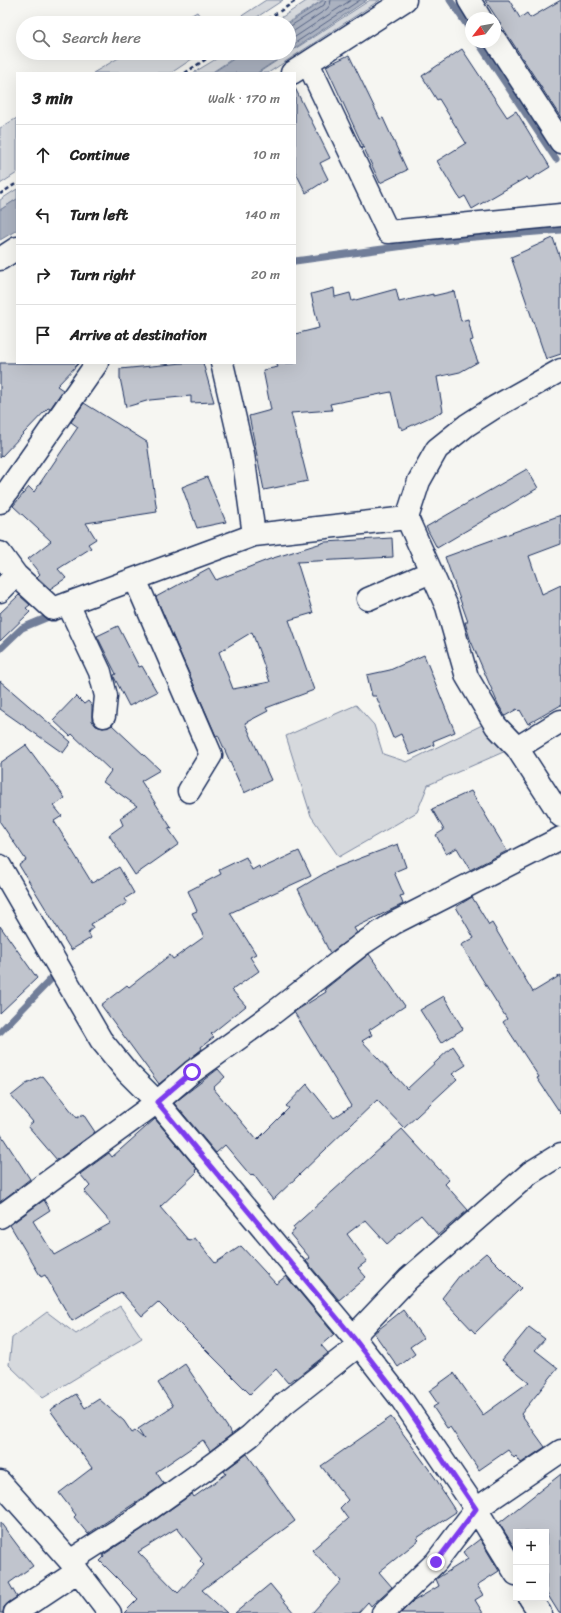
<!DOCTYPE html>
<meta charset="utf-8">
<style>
body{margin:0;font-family:Sriracha,sans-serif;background:#f6f6f6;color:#222}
.controls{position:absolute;right:12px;bottom:12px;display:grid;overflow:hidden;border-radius:0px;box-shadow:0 4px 16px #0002}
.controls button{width:36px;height:36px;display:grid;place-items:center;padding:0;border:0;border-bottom:1px solid #e0e0e0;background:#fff;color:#222;font:20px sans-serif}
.compass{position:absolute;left:465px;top:12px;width:36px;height:36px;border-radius:50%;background:#fff;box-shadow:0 4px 16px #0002;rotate:239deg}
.stop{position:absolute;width:12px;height:12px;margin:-9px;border:3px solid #7c3aed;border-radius:50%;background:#fff}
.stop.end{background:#7c3aed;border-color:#fff;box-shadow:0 1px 4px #0008}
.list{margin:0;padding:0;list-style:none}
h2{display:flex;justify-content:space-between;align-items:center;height:52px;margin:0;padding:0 16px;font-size:17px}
h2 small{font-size:13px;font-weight:400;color:#767676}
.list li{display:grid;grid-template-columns:26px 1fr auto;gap:12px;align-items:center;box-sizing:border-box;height:60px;padding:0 16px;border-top:1px solid #e0e0e0}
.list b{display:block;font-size:15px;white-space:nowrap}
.list em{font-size:13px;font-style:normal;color:#767676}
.icon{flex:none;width:22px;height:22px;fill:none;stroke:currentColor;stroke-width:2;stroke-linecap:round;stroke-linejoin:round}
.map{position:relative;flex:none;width:561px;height:1613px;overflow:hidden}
.search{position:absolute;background:#fff;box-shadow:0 4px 16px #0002;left:16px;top:16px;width:280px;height:44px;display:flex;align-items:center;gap:10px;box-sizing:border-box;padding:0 14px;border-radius:22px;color:#767676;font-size:15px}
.panel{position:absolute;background:#fff;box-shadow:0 4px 16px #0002;left:16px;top:72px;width:280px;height:292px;border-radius:0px}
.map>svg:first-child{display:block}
.green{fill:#d6d9dd;stroke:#78849e}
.water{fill:#abb2c0;stroke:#717e99}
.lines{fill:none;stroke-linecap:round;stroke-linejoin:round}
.shore{stroke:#556385;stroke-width:1}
.stream{stroke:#717e99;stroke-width:7}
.building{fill:#c0c4cd;stroke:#1b2f5e;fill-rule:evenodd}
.minor-casing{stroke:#1b2f5e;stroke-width:25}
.path{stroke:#1b2f5e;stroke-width:2.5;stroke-dasharray:4 3;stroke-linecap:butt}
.minor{stroke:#f6f6f2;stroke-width:22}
.route{stroke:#7c3aed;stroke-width:5}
</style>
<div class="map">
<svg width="561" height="1613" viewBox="0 0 561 1613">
<rect width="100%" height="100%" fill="#f6f6f2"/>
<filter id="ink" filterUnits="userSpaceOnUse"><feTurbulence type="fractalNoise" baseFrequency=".025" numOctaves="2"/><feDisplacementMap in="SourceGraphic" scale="8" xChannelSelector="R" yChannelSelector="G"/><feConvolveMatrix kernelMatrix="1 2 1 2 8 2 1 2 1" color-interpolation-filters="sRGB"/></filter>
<g filter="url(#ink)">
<path class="green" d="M266,0H283L248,23H231Z
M308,0H323L287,23H273Z
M370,0H380L268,73H258Z
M197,12L205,23H178Z
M127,53H201L171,73H93Z
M226,53H241L211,73H193Z
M17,118V173L0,184V128Z
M17,189V199L0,210V200Z
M356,705L374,725L383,754L407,762L482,725L508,750L428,785L417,812L339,857L311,816L286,736Z
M120,1306L142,1338L43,1398L9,1365L12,1338L47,1312L76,1334Z"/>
<path class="water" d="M324,0H367L289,52V23Z
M243,53H287L257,73H212Z
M17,199V230L0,240V210Z"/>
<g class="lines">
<path class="shore" d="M289,27L324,5L326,0
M289,32L294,31L327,9L330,5L331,0
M289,41L351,0
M289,47L360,0"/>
<path class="stream" d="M450,0L471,31
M478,42L556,159
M295,261L463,238L561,230
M0,649L22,628L46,618
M0,1032L54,976"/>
</g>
<path class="building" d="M485,0H509L520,18L527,13L530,18L561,0V118Z
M462,49L507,117L516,111L550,167L529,180L527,177L472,209L465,196L460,199L437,161L466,143L439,99L437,100L422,76Z
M349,55L380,119L383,118L407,170L380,183L326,66Z
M295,88L330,158L320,163L328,179L306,193L295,171Z
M553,238L561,261V354L546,359L511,257Z
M334,288L335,297L350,293L352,301L396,289L399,302L433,294V296L454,291L461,321L468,319L473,340L470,341L478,362L460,372L437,377L443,411L402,430V427H399L391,392L330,404L332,410L291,413L308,481L264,490L249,416L271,410L263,370L278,367L276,363H295V334L319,328L311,294Z
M0,363H79L57,386L63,390L50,409L48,408L0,458Z
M183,363H203L214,402L191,403V396L150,400L126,407L120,378V369Z
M84,403L147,442L157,512L86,523L96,539L88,544L91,548L58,569L66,578L50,589L37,577L40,574L28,559L51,541L13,506L29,487L34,492L78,427L71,422Z
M527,469L538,488L437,548L426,527Z
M207,477L226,522L197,528L182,487Z
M561,515V544L529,556L542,594L561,585V705L528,724L520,710L519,711L517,709L505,716L498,704L470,639L465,622H468L445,557Z
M392,538L393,557L297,562L313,613L289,620L314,690L266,708L268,711L245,723L271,780L244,793L218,735L216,736L156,597L209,568L216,580L270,559L325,542ZM252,632L270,682L233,689L219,652Z
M19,595L30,605L26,608L30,612L0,641V613Z
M118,626L139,667L142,666L157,692L129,706L114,677V675L116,674L97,636Z
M424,655L455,732L433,741L434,745L410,755L401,734L393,738L376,696H372L367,675L390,670Z
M0,681L71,742L63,753L0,709Z
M76,696L84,704L88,701L92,706V721L96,726L103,728L112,725L160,770L141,781L172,829L168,828L179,844L135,875L109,835L123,825L120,818L137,806L103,782L111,771L72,734L70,736L53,720Z
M26,745L65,798L54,806L62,816L54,821L92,883L119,867L134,893L124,899L127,903L91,924L93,928L88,932L91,938L71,950L19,865L26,860L0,822V763Z
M471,791L507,851L470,870L457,848L446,854L436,835L444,830L432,809Z
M398,844L406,867L394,872L404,895L400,896L403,904L354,928L357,933L330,953L298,889L332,869Z
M299,851L311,876L230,913L256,954L250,957L259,971L232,990L246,1006L211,1034L214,1037L201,1047L202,1049L159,1084L101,1005L127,985L129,987L170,955L173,959L204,937L192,913L197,911L188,891L221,874L219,870L246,857L252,870L259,866L260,869Z
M472,897L489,925L492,923L533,992L561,975V1114L537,1078L539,1077L503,1022L507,1019L461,945L474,938L456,907Z
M0,926L37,978L0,1013Z
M369,954L405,1006L369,1030L372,1035L362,1041L407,1089L453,1046L466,1065L452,1074L457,1079L404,1128L377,1100L273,1200L253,1174L251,1176L225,1145L216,1153L174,1103L218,1069L225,1077L213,1088L257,1140L289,1108L286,1106L307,1084L334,1118L351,1106L294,1012L326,992L325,989Z
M444,996L463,1029L441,1043L420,1010Z
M43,1076L77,1118L83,1114L95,1132L57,1160L28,1126L33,1122L11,1096L26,1084Z
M155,1119L197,1169L195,1170L197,1172L160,1207L189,1241L195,1238L215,1263L241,1246L276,1284L286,1276L334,1334L321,1345L328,1353L295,1379L294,1378L288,1383L276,1369L250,1394L158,1302L142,1316L121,1292L72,1321L45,1275L41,1277L10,1225L44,1200L50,1210L33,1221L54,1255L111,1223L84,1192L90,1186L80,1174L109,1153L112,1157Z
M402,1129L449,1180L445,1184L468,1210L438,1235L421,1215L387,1244L365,1220L347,1234L367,1261L358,1268L366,1277L339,1300L306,1261L310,1258L290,1234L295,1230L293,1227Z
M0,1133L30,1179L0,1202Z
M486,1253L521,1288L475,1333L442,1298L460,1275Z
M403,1310L423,1338L410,1347L415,1354L398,1367L374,1333Z
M529,1327L545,1339L535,1350L558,1368L521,1414L545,1447L521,1463L516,1456L514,1458L508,1450L479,1470L450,1427L447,1428L433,1407L438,1404L429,1391L454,1373L483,1415L529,1382L502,1360Z
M185,1364L232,1434L210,1451L203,1440L156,1472L164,1484L88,1534L74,1517L76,1515L59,1493L92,1468L50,1410L76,1394L85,1408L99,1399L124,1421L132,1433L135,1431L144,1439L138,1429L173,1406L158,1383Z
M391,1417L436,1479L442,1489H441L456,1512L417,1538L419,1540L379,1572L392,1587L371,1606L368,1602L358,1613H312L341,1581L312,1550L348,1519L340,1508L348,1500L321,1466Z
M247,1454L295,1521L202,1590L227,1613H124L138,1599L100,1561L104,1557L103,1555L141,1530L192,1494L194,1497L226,1474L224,1471ZM177,1528L202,1559L200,1561L204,1565L178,1593L138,1552Z
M561,1474V1613H559L546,1592V1532H516V1550L499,1523Z
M0,1522L33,1566L9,1583L17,1597L8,1603L4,1607L3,1613H0Z
M480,1539L499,1571L477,1585L483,1595L475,1600L483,1613H401L412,1602L439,1586L436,1579L468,1559L463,1552Z
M270,1584L294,1613H235Z"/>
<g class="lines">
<g class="minor-casing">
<path id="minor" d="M469,0L480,18
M495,40L561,142
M308,63L388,232L561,215
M292,73L405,0
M0,259L17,248
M222,363L243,454L254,535
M561,370L495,407L467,425L437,449L419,481L407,518L447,607L467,677L496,726L517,748L561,816
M0,502L97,363
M0,553L16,575L53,609L254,535L407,518
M135,579L211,755L189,791
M0,591L16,575
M368,599L431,572
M68,604L100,672L106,696L104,716
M517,748L561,721
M0,866L101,1040L128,1073L157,1102L353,1337L402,1400L476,1509L516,1574
M0,1217L157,1102L192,1072L268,1017L362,944L394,923L561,838
M353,1337L408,1279L530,1173L561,1154
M0,1482L70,1561L110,1613
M70,1561L134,1520L213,1464L250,1436L285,1403L359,1345
M530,1598L540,1613
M15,1613L78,1571
M383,1613L436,1562L476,1509L561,1451"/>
</g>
<path class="path" d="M262,23L297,0
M185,73L215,53
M0,194L17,183"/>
<use href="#minor" class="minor"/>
</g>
</g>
<g class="lines" filter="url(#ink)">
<path class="route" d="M192,1072L157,1102L353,1337L402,1400L476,1509L436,1562"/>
</g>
</svg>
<div class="controls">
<button>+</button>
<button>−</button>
</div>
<svg class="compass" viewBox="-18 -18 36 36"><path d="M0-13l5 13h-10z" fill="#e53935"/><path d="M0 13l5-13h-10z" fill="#767676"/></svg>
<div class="stop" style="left:192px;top:1072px"></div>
<div class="stop end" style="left:436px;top:1562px"></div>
<div class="search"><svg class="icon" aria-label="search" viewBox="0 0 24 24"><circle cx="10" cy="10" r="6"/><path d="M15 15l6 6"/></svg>Search here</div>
<section class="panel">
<h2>3 min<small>Walk · 170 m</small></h2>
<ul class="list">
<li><svg class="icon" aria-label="ahead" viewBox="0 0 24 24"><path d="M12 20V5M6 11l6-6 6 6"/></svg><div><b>Continue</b></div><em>10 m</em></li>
<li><svg class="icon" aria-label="left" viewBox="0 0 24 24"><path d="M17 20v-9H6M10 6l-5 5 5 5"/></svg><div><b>Turn left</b></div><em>140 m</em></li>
<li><svg class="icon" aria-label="right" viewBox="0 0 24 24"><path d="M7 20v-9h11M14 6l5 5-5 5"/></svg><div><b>Turn right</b></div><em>20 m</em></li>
<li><svg class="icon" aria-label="arrive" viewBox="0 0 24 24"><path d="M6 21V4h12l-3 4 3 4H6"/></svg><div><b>Arrive at destination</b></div></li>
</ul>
</section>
</div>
